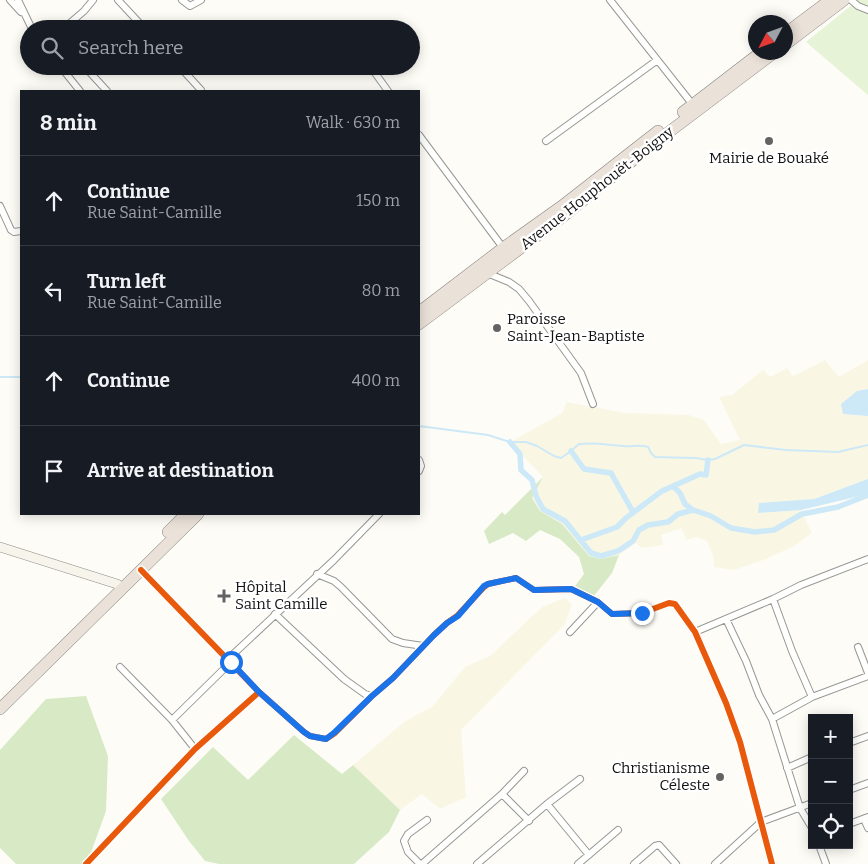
<!DOCTYPE html>
<meta charset="utf-8">
<style>
body{margin:0;font-family:Bitter,serif;background:#20242c;color:#f1f3f6}
.controls{position:absolute;right:15px;bottom:15px;display:grid;overflow:hidden;border-radius:0px;box-shadow:0 2px 12px #0003}
.controls button{width:45px;height:45px;display:grid;place-items:center;padding:0;border:0;border-bottom:1px solid #363941;background:#171b24;color:#f1f3f6;font:25px sans-serif}
.compass{position:absolute;left:748px;top:15px;width:45px;height:45px;border-radius:50%;background:#171b24;box-shadow:0 2px 12px #0003;rotate:229deg}
.stop{position:absolute;width:15px;height:15px;margin:-11px;border:4px solid #1a73e8;border-radius:50%;background:#fff}
.stop.end{background:#1a73e8;border-color:#fff;box-shadow:0 1px 5px #0008}
.list{margin:0;padding:0;list-style:none}
h2{display:flex;justify-content:space-between;align-items:center;height:65px;margin:0;padding:0 20px;font-size:21px}
h2 small{font-size:16px;font-weight:400;color:#9ea1a6}
.list li{display:grid;grid-template-columns:32px 1fr auto;gap:15px;align-items:center;box-sizing:border-box;height:90px;padding:0 20px;border-top:1px solid #363941}
.list b{display:block;font-size:19px;white-space:nowrap}
.list p{margin:0;font-size:16px;white-space:nowrap;color:#9ea1a6}
.list em{font-size:16px;font-style:normal;color:#9ea1a6}
.icon{flex:none;width:28px;height:28px;fill:none;stroke:currentColor;stroke-width:2;stroke-linecap:round;stroke-linejoin:round}
.map{position:relative;flex:none;width:868px;height:864px;overflow:hidden}
.search{position:absolute;background:#171b24;box-shadow:0 2px 12px #0003;left:20px;top:20px;width:400px;height:55px;display:flex;align-items:center;gap:12px;box-sizing:border-box;padding:0 18px;border-radius:28px;color:#9ea1a6;font-size:19px}
.panel{position:absolute;background:#171b24;box-shadow:0 2px 12px #0003;left:20px;top:90px;width:400px;height:425px;border-radius:0px}
.map>svg:first-child{display:block}
.farmland{fill:#f9f7e4}
.green{fill:#e7f3d7}
.forest{fill:#d8eac5}
.water{fill:#cde8f7}
.lines{fill:none;stroke-linecap:round;stroke-linejoin:round}
.stream{stroke:#cde8f7;stroke-width:2}
.canal{stroke:#cde8f7;stroke-width:5.5}
.street-casing{stroke:#979795;stroke-width:8}
.secondary-casing{stroke:#8e8d8b;stroke-width:10}
.highway-casing{stroke:#858482;stroke-width:12}
.street{stroke:#fffffe;stroke-width:6}
.secondary{stroke:#f6f4eb;stroke-width:9}
.highway{stroke:#eae1d8;stroke-width:11}
.cycleway-casing{stroke:#fff;stroke-width:9}
.cycleway{stroke:#e8590c;stroke-width:6}
.route{stroke:#1a73e8;stroke-width:6}
.poi-dot{fill:#646362;stroke:#fff;stroke-width:2}
.labels{text-anchor:middle;dominant-baseline:central;stroke-width:5;stroke-linejoin:round;paint-order:stroke}
.poi-label{font-size:15px;fill:#111;stroke:#fff;text-anchor:start}
.street-label{font-size:15px;fill:#111;stroke:#fff}
</style>
<div class="map">
<svg width="868" height="864" viewBox="0 0 868 864">
<rect width="100%" height="100%" fill="#fdfcf7"/>
<path class="farmland" d="M825,360L839,377L868,360V389L857,391L843,414L868,416V479L814,499L759,503V513L801,510L812,533L794,546L766,559L734,570L714,567L713,556L707,541L696,537L687,540L681,528L661,535L663,545L642,548L636,543L619,555L601,559L589,556L562,524L540,511L532,498L543,477L510,442L562,413L567,402L625,413L689,415L704,420L721,444L740,440L719,397L732,395L763,370L770,377L787,368L793,376Z
M565,598L572,604L565,624L461,730L466,797L440,809L422,794L400,810L353,765L404,722L433,706L465,667L490,656L542,607Z"/>
<path class="green" d="M858,0H868V95L806,42Z"/>
<path class="forest" d="M543,477L532,498L540,511L562,524L589,556L601,559L619,555L612,573L593,597L575,586L584,574L579,557L560,539L540,530L526,541L513,533L489,544L484,531L502,512L505,515Z
M86,696L108,756L106,811L89,858L82,864H16L0,848V750L46,699Z
M294,735L342,774L353,765L400,810L389,832L354,864H219L205,861L189,841L161,799L213,747L248,780Z"/>
<path class="water" d="M868,389V416L843,414L841,404L857,391Z
M868,479V494L801,510L758,513L759,503L814,499Z"/>
<g class="lines">
<path class="stream" d="M0,377H21
M419,426L488,435L510,442H526L537,446L554,456L561,458L571,451L579,444C596,442 607,445 623,446C632,447 639,444 648,447L651,453L655,457L696,458L708,460L715,459L744,445L786,450L838,452L868,445"/>
<path class="canal" d="M510,442L520,454L521,470L532,480L536,496L543,509L565,521L591,553L601,556L618,551L633,541L639,530L648,525L668,522L678,514L693,510
M571,451L584,469L611,473L633,512
M673,486L680,493L685,504L693,510L711,516L731,528L755,532L774,530L802,514L838,507L868,495
M581,540L617,527L626,518L662,491L700,474L706,475L708,460"/>
<g class="street-casing">
<path id="street" d="M10,0L21,12
M18,0L32,29
M118,0L145,29
M182,0L190,6L201,0
M610,0L693,105
M851,0L858,6L868,10
M63,29L84,11L93,0
M60,66L80,91
M84,66L107,91
M179,66L201,90
M370,66L388,91
M419,135L504,249
M546,141L656,61
M0,206L11,230L14,232L21,231
M487,273L509,282L519,289L529,301L581,373L593,404
M419,460L421,466L419,471
M141,570L259,692L304,732L310,736L326,739L335,733L372,696L393,678L434,635L447,623L457,616L484,587L488,584L516,578L534,590L571,589L598,602L612,614L642,613L669,603L675,604L695,632L726,703L740,742L772,864
M317,574L334,581L341,587L392,639L403,643L423,646
M773,599L792,651L812,697
M275,614L344,679L365,694L372,696
M726,619L746,661L759,695L772,719L800,808L812,828
M570,632L598,602
M695,632L773,599L801,585L868,559
M858,647L868,673
M228,659L334,560L379,514
M120,667L172,720L195,749
M772,719L812,697L868,676
M172,720L231,662
M849,743L868,736
M787,768L812,757
M849,790L868,783
M502,794L529,821
M547,804L589,855
M864,819L868,828
M849,824L868,817
M819,845L826,864
M86,864L195,749L259,692
M420,864L408,852L404,841L408,834L427,820
M422,864L502,794L524,771
M477,864L547,804L580,779
M578,864L618,830
M634,864L655,846L659,845L676,864
M715,864L761,822L812,803"/>
</g>
<g class="secondary-casing">
<path id="secondary" d="M0,547L117,584L123,588"/>
</g>
<g class="highway-casing">
<path id="highway" d="M786,33L830,0
M786,44L844,0
M683,112L761,52
M419,312L503,248L562,206L658,131
M419,324L561,218L657,141L775,52
M168,532L186,514
M0,709L198,514"/>
</g>
<use href="#street" class="street"/>
<use href="#secondary" class="secondary"/>
<use href="#highway" class="highway"/>
<g class="cycleway-casing">
<path id="cycleway" d="M141,570L259,692L304,732L310,736L326,739L335,733L372,696L393,678L434,635L447,623L457,616L484,587L488,584L516,578L534,590L571,589L598,602L612,614L642,613L669,603L675,604L695,632L726,703L740,742L772,864
M86,864L195,749L259,692"/>
</g>
<use href="#cycleway" class="cycleway"/>
</g>
<g class="lines">
<path class="route" d="M231,662L259,692L304,732L310,736L326,739L335,732L372,696L393,678L434,635L447,623L458,616L484,586L488,584L516,578L534,590L571,589L598,602L612,614L642,613"/>
</g>
<g class="poi-dot">
<circle cx="769" cy="141" r="5"/>
<circle cx="497" cy="328" r="5"/>
<path d="M221.5 588.5h5v5h5v5h-5v5h-5v-5h-5v-5h5z"/>
<circle cx="720" cy="777" r="5"/>
</g>
<g class="labels">
<g class="poi-label">
<text x="769" y="158" text-anchor="middle">Mairie de Bouaké</text>
<text x="507" y="319">Paroisse<tspan x="507" dy="17">Saint-Jean-Baptiste</tspan></text>
<text x="235" y="587">Hôpital<tspan x="235" dy="17">Saint Camille</tspan></text>
<text x="710" y="768" text-anchor="end">Christianisme<tspan x="710" dy="17">Céleste</tspan></text>
</g>
<g class="street-label">
<text transform="translate(597 188) rotate(-38)">Avenue Houphouët-Boigny</text>
</g>
</g>
</svg>
<div class="controls">
<button>+</button>
<button>−</button>
<button><svg class="icon" aria-label="locate" viewBox="0 0 24 24"><circle cx="12" cy="12" r="6"/><path d="M12 2v4M12 18v4M2 12h4M18 12h4"/></svg></button>
</div>
<svg class="compass" viewBox="-18 -18 36 36"><path d="M0-13l5 13h-10z" fill="#e53935"/><path d="M0 13l5-13h-10z" fill="#9ea1a6"/></svg>
<div class="stop" style="left:231px;top:662px"></div>
<div class="stop end" style="left:642px;top:613px"></div>
<div class="search"><svg class="icon" aria-label="search" viewBox="0 0 24 24"><circle cx="10" cy="10" r="6"/><path d="M15 15l6 6"/></svg>Search here</div>
<section class="panel">
<h2>8 min<small>Walk · 630 m</small></h2>
<ul class="list">
<li><svg class="icon" aria-label="ahead" viewBox="0 0 24 24"><path d="M12 20V5M6 11l6-6 6 6"/></svg><div><b>Continue</b><p>Rue Saint-Camille</p></div><em>150 m</em></li>
<li><svg class="icon" aria-label="left" viewBox="0 0 24 24"><path d="M17 20v-9H6M10 6l-5 5 5 5"/></svg><div><b>Turn left</b><p>Rue Saint-Camille</p></div><em>80 m</em></li>
<li><svg class="icon" aria-label="ahead" viewBox="0 0 24 24"><path d="M12 20V5M6 11l6-6 6 6"/></svg><div><b>Continue</b></div><em>400 m</em></li>
<li><svg class="icon" aria-label="arrive" viewBox="0 0 24 24"><path d="M6 21V4h12l-3 4 3 4H6"/></svg><div><b>Arrive at destination</b></div></li>
</ul>
</section>
</div>
